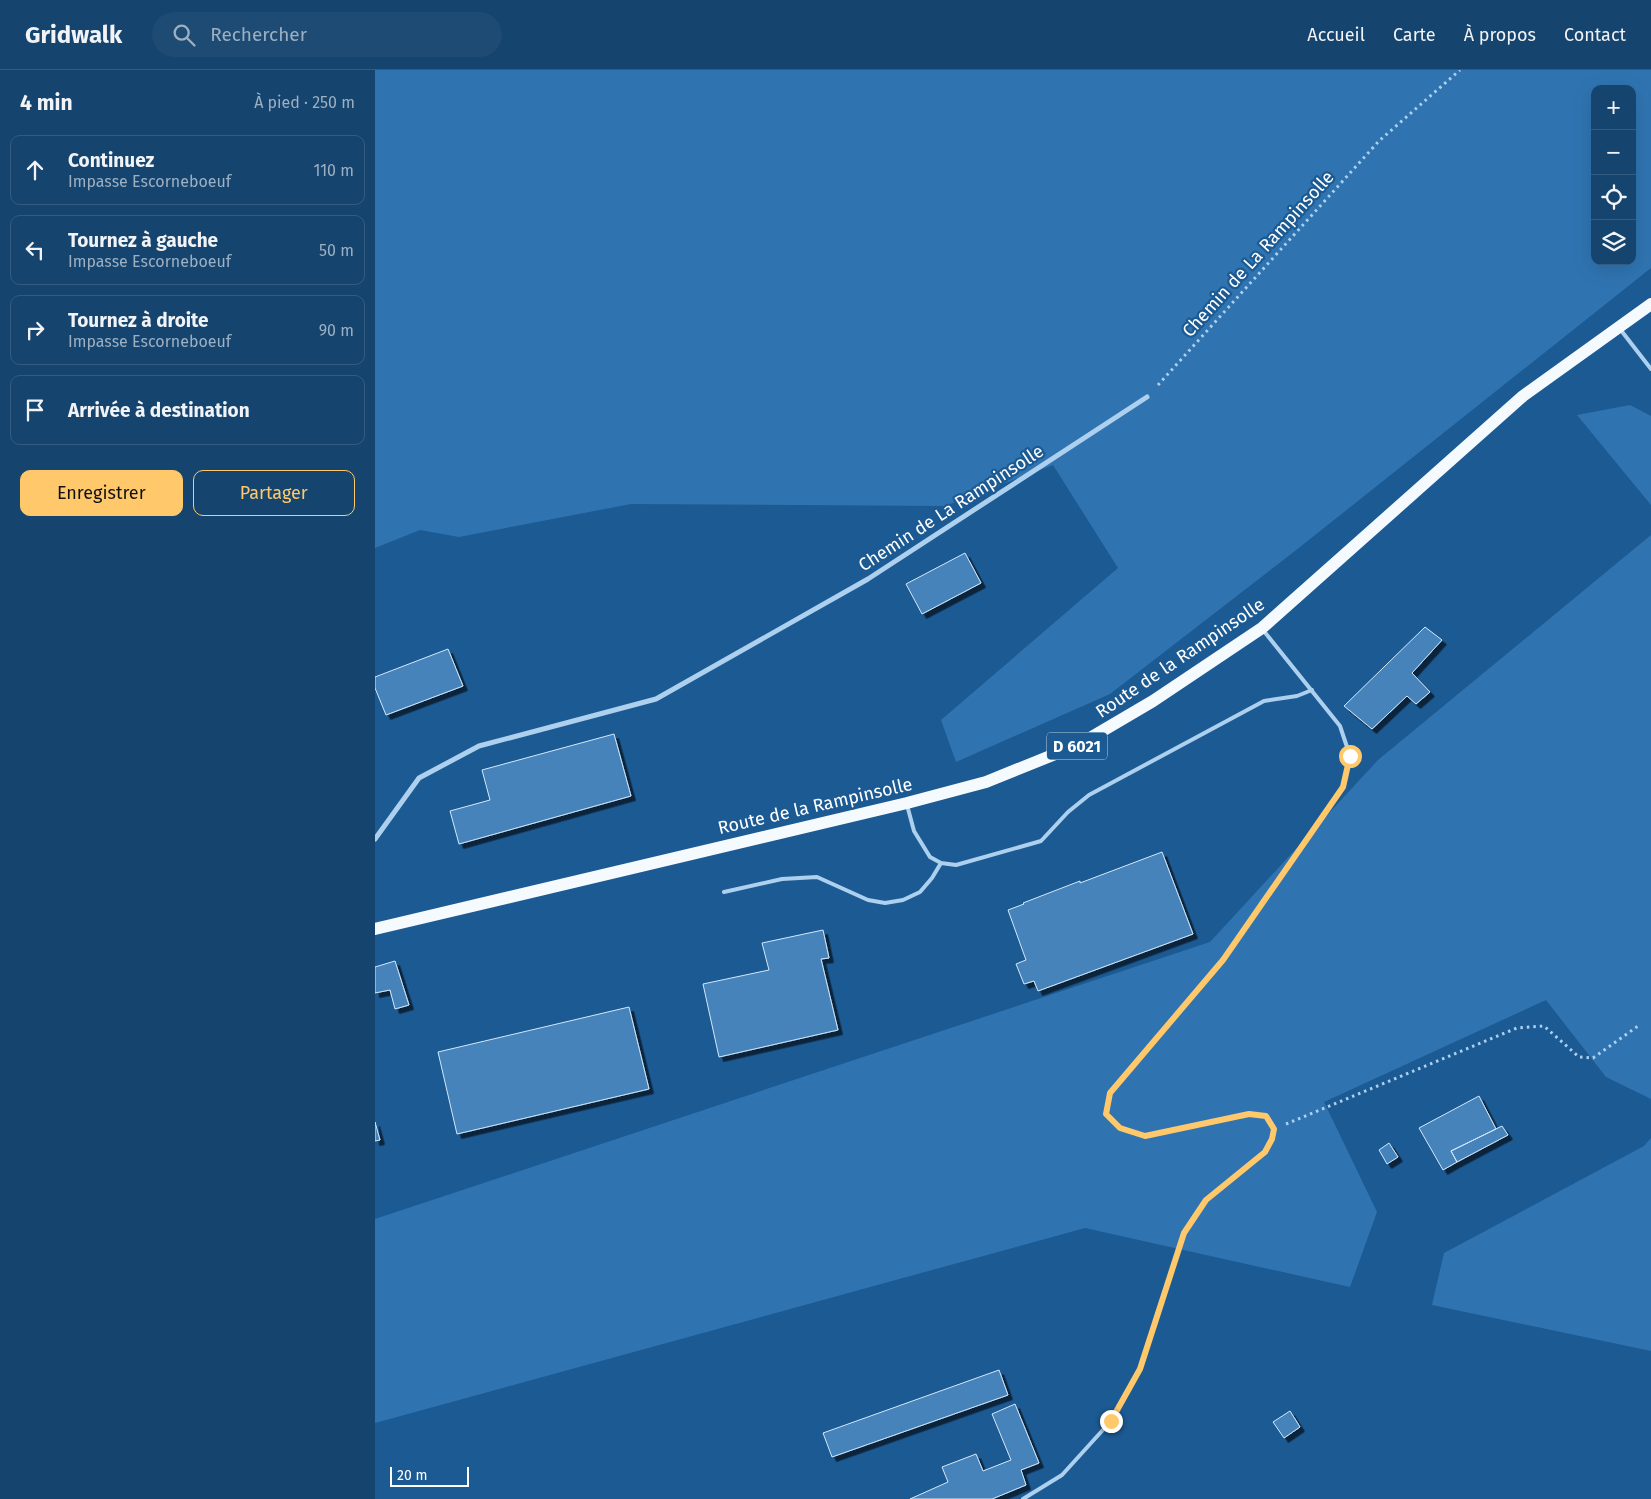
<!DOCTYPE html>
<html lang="fr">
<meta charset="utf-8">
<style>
body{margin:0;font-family:"Fira Sans",sans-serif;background:#1e4b73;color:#f1f3f6}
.controls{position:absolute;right:15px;top:15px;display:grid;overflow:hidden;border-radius:10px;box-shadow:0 5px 20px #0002}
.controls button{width:45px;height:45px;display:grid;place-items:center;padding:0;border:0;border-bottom:1px solid #345c81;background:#15446e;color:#f1f3f6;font:25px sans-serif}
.scale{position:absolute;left:15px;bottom:12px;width:79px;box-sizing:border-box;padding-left:5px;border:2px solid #fff;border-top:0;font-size:14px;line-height:18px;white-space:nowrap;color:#fff;-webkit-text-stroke:4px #1c5a93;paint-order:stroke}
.stop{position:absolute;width:15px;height:15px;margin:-11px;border:4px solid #ffc86b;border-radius:50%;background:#fff}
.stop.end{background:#ffc86b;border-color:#fff;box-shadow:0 1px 5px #0008}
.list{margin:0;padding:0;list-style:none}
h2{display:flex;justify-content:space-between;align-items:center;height:65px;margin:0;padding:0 20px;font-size:21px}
h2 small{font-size:16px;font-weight:400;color:#9db0c2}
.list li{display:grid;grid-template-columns:32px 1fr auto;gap:15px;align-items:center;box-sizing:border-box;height:70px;margin:0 10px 10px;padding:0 10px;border:1px solid #345c81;border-radius:10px}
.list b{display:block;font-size:19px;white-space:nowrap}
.list p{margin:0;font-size:16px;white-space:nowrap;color:#9db0c2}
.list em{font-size:16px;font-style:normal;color:#9db0c2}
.actions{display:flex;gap:10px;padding:15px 20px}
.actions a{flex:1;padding:11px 0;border:1px solid #ffc86b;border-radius:10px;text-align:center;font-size:18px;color:#ffc86b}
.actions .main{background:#ffc86b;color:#111}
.icon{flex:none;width:28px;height:28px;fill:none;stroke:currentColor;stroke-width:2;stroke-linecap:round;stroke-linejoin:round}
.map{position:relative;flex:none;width:1276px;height:1429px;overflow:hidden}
header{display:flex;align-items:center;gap:30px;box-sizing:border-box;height:70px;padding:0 25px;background:#15446e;border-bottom:1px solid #345c81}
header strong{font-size:24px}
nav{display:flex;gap:28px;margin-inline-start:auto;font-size:18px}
.search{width:350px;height:45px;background:#1e4b73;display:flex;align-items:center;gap:12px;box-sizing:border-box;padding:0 18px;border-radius:28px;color:#9db0c2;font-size:19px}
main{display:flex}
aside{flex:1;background:#15446e}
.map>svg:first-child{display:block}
.green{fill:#2f74b1;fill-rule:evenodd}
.building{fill:#4483ba;stroke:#d3e8fa;filter:url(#shadow)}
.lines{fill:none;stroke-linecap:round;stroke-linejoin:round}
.path{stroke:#add0ef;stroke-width:3;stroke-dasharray:2.5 4;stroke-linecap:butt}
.lane{stroke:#add0ef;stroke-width:4}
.street{stroke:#add0ef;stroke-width:5}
.primary{stroke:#f5faff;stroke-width:12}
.route{stroke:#ffc86b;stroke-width:6}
.labels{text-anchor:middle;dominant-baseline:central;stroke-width:4.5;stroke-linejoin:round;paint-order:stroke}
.shield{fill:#1c5a93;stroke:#bbcedf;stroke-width:1}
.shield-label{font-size:16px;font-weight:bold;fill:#fff}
.street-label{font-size:18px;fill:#fff;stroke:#1c5a93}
</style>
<header>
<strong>Gridwalk</strong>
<div class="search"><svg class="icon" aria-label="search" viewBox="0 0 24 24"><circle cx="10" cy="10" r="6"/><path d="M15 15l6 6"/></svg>Rechercher</div>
<nav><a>Accueil</a><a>Carte</a><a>À propos</a><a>Contact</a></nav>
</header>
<main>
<aside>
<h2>4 min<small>À pied · 250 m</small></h2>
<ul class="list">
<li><svg class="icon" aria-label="ahead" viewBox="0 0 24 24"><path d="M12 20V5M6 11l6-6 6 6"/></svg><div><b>Continuez</b><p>Impasse Escorneboeuf</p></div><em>110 m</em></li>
<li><svg class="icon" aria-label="left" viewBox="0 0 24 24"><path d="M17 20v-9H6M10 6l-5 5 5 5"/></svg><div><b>Tournez à gauche</b><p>Impasse Escorneboeuf</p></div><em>50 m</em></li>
<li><svg class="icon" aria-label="right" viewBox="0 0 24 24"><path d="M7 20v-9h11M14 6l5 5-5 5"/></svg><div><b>Tournez à droite</b><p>Impasse Escorneboeuf</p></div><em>90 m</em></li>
<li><svg class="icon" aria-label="arrive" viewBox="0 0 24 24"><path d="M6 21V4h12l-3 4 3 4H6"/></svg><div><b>Arrivée à destination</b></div></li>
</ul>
<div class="actions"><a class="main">Enregistrer</a><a>Partager</a></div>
</aside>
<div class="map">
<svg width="1276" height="1429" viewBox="0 0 1276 1429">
<defs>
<filter id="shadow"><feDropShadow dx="4.5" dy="4.5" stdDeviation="0" flood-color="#0009"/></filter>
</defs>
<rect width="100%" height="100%" fill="#1c5a93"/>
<path class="green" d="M0,0H1276V198L920,481L735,624L581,692L566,650L743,498L678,395L570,436L256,434L84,467L45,460L0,478ZM1220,19H1257V191H1220Z
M1255,335L1276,346V435L1202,345Z
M1276,465V1029L1231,1007L1171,930L949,1032L1002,1142L975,1217L710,1158L0,1353V1149L835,872L1003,690Z
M1276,1068V1281L1057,1235L1069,1183L1269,1076Z"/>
<path class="building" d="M590,483L606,513L547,544L531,514Z
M1050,557L1067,570L1037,603L1055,622L1041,634L1032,626L997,659L969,636Z
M73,579L88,616L11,645L0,618V607Z
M239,664L256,726L84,774L75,741L115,730L107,700Z
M787,782L818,864L663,921L659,911L649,914L641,894L651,890L633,840L649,834L648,833L705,811V813Z
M448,860L454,888L446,889L463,960L344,987L328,914L394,900L387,873Z
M20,891L34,935L20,939L15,920L0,923V897Z
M254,937L274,1019L82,1064L63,982Z
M1104,1026L1121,1059L1076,1081L1082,1092L1068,1100L1044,1058Z
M0,1052L5,1070L0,1071Z
M1127,1056L1133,1065L1082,1092L1076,1081Z
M1014,1073L1023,1087L1012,1094L1004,1080Z
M624,1300L633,1325L457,1387L448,1363Z
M640,1334L664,1393L646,1400L651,1415L617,1429H535L573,1412L567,1397L601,1384L608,1401L636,1390L617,1344Z
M915,1341L925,1357L909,1368L898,1352Z"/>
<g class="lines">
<path class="path" d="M783,315L1004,71L1085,0
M911,1054L1142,958L1169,956L1204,987L1218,988L1263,956"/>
<path class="lane" d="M1245,259L1276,299
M532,735L539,761L555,787L566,793L581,795L666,771L693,742L714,725L889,631L922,626L937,620
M349,822L407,809L442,807L493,830L510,833L528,830L545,822L557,808L566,793
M648,1429L687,1405L736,1351L765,1299L809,1163L831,1130L890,1082L897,1069L899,1059L891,1046L874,1044L770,1066L745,1058L731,1044L735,1023L848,890L968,717L975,686L965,656L888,560"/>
<path class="street" d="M0,769L44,708L104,676L281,629L493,509L772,327"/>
<path class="primary" d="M0,859L532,733L611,712L705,674L778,631L887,558L1148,326L1276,234"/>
</g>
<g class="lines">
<path class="route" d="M736,1351L765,1299L809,1163L831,1130L890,1082L897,1069L899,1059L891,1046L874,1044L770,1066L745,1058L731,1044L735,1023L848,890L968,717L975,686"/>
</g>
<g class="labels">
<rect class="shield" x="672" y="662.5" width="60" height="27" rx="4"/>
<g class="shield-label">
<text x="702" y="676">D 6021</text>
</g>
<g class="street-label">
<text transform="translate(883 184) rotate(-48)">Chemin de La Rampinsolle</text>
<text transform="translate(576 438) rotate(-33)">Chemin de La Rampinsolle</text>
<text transform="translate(805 588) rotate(-34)">Route de la Rampinsolle</text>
<text transform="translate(440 736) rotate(-13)">Route de la Rampinsolle</text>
</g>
</g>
</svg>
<div class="controls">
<button>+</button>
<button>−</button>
<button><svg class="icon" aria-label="locate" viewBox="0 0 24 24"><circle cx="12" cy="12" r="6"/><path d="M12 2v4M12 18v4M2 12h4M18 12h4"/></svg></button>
<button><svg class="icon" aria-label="layers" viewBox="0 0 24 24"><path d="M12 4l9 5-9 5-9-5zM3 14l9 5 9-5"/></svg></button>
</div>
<div class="scale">20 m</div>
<div class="stop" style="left:975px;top:686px"></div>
<div class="stop end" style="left:736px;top:1351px"></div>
</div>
</main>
